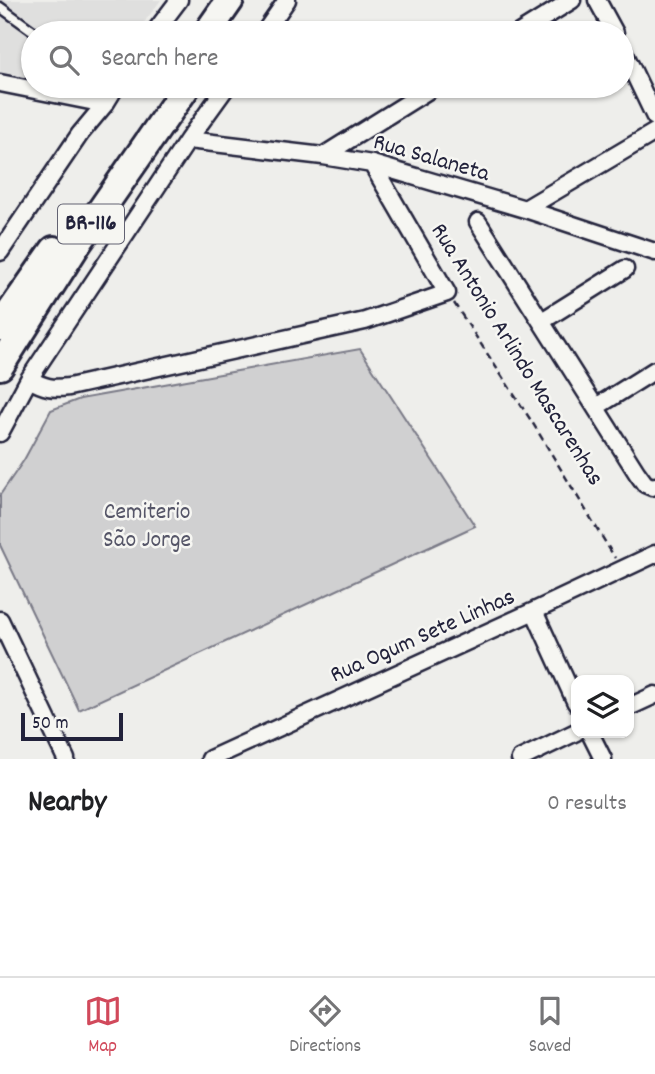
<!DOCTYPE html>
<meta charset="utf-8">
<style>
body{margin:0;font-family:Dekko,sans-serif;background:#f2f2f2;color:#202124}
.controls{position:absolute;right:21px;bottom:21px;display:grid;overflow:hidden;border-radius:14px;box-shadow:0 2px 5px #0004}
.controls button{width:63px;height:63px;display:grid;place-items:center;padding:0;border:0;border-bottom:2px solid #e0e0e0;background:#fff;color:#202124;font:35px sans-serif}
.scale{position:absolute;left:21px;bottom:18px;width:102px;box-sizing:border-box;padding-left:7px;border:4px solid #22223b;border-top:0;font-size:19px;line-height:24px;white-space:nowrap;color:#22223b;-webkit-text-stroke:5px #f6f6f2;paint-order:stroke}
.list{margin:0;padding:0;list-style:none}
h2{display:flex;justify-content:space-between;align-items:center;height:91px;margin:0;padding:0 28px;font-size:30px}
h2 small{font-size:23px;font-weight:400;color:#757577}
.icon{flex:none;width:38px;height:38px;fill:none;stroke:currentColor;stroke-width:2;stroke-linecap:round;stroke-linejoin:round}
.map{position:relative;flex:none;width:655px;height:759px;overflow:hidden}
.search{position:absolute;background:#fff;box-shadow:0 2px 5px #0004;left:21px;right:21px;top:21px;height:77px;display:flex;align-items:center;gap:18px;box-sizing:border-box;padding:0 24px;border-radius:38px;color:#757577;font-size:26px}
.sheet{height:217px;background:#fff}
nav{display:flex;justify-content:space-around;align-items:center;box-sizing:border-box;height:98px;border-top:2px solid #e0e0e0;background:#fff;font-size:19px;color:#757577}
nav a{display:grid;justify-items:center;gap:4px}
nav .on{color:#d1495b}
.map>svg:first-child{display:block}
.built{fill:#dfdfde}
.green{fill:#d0d0d1;stroke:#797986;stroke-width:2}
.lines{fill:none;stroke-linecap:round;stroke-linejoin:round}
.service-casing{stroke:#22223b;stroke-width:13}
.minor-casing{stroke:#22223b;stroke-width:21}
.trunk-casing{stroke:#22223b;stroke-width:32}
.path{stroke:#22223b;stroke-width:2.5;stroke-dasharray:7 5;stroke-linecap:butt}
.service{stroke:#f6f6f2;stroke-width:8}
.minor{stroke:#f6f6f2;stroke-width:16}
.trunk{stroke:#f6f6f2;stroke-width:26}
.labels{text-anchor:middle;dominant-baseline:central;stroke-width:5;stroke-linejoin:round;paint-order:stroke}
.shield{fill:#f6f6f2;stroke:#626272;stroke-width:2}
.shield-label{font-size:23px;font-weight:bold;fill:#22223b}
.street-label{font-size:24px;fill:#22223b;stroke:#f6f6f2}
.park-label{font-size:24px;fill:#565668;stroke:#f6f6f2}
</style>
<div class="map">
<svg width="655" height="759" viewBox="0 0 655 759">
<rect width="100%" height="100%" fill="#eeeeeb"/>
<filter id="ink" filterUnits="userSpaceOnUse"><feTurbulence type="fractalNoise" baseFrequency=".0143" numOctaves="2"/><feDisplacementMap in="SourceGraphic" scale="14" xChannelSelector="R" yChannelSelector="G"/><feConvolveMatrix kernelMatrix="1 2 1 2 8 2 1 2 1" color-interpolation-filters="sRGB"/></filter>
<g filter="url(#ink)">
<path class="built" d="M0,0H161L136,33H33V79L0,72Z"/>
<path class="green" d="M360,349L475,526L79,710L0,545V495L24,460L51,410L80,399Z"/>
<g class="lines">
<g class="service-casing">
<path id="service" d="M0,7L36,33"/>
</g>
<g class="minor-casing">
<path id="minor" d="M597,0L615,33
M154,33L179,0
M264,33L287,0
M519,33L572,0
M622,48L655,117
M0,83L105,104
M227,86L188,140L29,379C45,388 52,389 69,387L365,321L447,293L372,164
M188,140L323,156L372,164L525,209L655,252
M323,156L435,86
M525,209L655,132
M478,222L637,473L645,484L652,487L655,486
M0,252L80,134L105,104L116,86
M542,321L625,269
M596,407L655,370
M0,433L29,379
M534,611L576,703
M0,620L66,759
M629,707L655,695
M590,733L603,759
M210,759L534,611L655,554
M520,759L576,732"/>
</g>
<g class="trunk-casing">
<path id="trunk" d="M207,33L230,0
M0,327L54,250
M0,366L76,246L187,86"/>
</g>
<path class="path" d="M454,303L532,422L615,558"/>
<use href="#service" class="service"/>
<use href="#minor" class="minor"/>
<use href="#trunk" class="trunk"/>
</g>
</g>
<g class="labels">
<rect class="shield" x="58" y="204.5" width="66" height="39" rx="5"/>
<g class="shield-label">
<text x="91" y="224">BR-116</text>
</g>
<g class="street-label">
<text transform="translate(431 159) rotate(16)">Rua Salaneta</text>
<text transform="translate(516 355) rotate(58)">Rua Antonio Arlindo Mascarenhas</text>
<text transform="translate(423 637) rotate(-24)">Rua Ogum Sete Linhas</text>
</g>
<g class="park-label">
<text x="147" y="513">Cemiterio<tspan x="147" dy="28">São Jorge</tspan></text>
</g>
</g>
</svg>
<div class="controls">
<button><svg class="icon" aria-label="layers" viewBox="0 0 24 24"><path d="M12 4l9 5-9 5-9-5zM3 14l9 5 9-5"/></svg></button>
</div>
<div class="scale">50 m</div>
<div class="search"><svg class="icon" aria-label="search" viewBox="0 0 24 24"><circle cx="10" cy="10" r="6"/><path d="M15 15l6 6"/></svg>Search here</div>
</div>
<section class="sheet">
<h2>Nearby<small>0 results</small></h2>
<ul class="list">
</ul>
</section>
<nav>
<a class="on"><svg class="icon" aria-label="map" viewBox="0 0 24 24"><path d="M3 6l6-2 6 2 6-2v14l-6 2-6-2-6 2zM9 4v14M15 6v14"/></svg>Map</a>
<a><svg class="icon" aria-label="directions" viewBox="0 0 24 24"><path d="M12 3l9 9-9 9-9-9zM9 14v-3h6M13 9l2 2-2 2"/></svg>Directions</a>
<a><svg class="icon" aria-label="saved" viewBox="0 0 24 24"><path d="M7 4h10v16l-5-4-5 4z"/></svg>Saved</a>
</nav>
